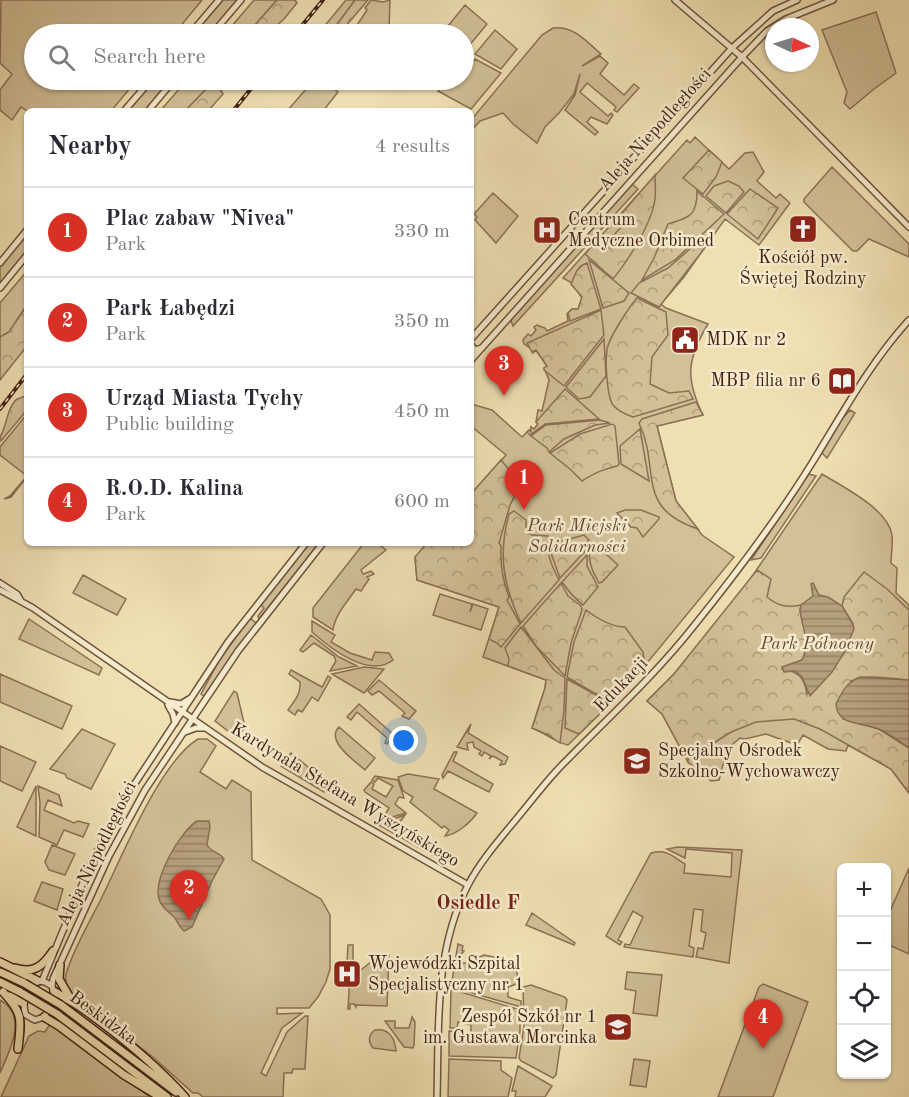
<!DOCTYPE html>
<meta charset="utf-8">
<style>
body{margin:0;font-family:"Old Standard TT",serif;background:#f2f2f3;color:#2b2b33}
.controls{position:absolute;right:18px;bottom:18px;display:grid;overflow:hidden;border-radius:9px;box-shadow:0 2px 4px #0004}
.controls button{width:54px;height:54px;display:grid;place-items:center;padding:0;border:0;border-bottom:2px solid #e1e1e2;background:#fff;color:#2b2b33;font:30px sans-serif}
.compass{position:absolute;left:765px;top:18px;width:54px;height:54px;border-radius:50%;background:#fff;box-shadow:0 2px 4px #0004;rotate:94deg}
.you{position:absolute;left:404px;top:741px;width:21px;height:21px;margin:-15px;border:4px solid #fff;border-radius:50%;background:#1a73e8;box-shadow:0 0 0 9px #1a73e833}
.badge{display:grid;place-items:center;width:39px;height:39px;border-radius:50%;background:#d93025;color:#fff;font-size:20px;font-weight:700}
.pin{position:absolute;translate:-50% -50px;filter:drop-shadow(0 2px 3px #0008)}
.pin::after{content:'';position:absolute;top:32px;width:21px;height:18px;background:inherit;clip-path:polygon(0 0,100% 0,50% 100%)}
.list{margin:0;padding:0;list-style:none}
h2{display:flex;justify-content:space-between;align-items:center;height:78px;margin:0;padding:0 24px;font-size:26px}
h2 small{font-size:20px;font-weight:400;color:#7c7c81}
.list li{display:grid;grid-template-columns:39px 1fr auto;gap:18px;align-items:center;box-sizing:border-box;height:90px;padding:0 24px;border-top:2px solid #e1e1e2}
.list b{display:block;font-size:22px;white-space:nowrap}
.list p{margin:0;font-size:20px;white-space:nowrap;color:#7c7c81}
.list em{font-size:20px;font-style:normal;color:#7c7c81}
.icon{flex:none;width:33px;height:33px;fill:none;stroke:currentColor;stroke-width:2;stroke-linecap:round;stroke-linejoin:round}
.map{position:relative;flex:none;width:909px;height:1097px;overflow:hidden}
.search{position:absolute;background:#fff;box-shadow:0 2px 4px #0004;left:24px;top:24px;width:450px;height:66px;display:flex;align-items:center;gap:15px;box-sizing:border-box;padding:0 21px;border-radius:33px;color:#7c7c81;font-size:22px}
.panel{position:absolute;background:#fff;box-shadow:0 2px 4px #0004;left:24px;top:108px;width:450px;height:438px;border-radius:9px}
.map>svg:first-child{display:block}
.green{fill:#d2c097;stroke:#8b7056;stroke-width:1.5}
.forest{fill:url(#forest-crowns);stroke:#8b7056;stroke-width:1.5}
.water{fill:url(#water-rules);stroke:#886d52;stroke-width:1.5}
.lines{fill:none;stroke-linecap:round;stroke-linejoin:round}
.tertiary-casing{stroke:#6f513c;stroke-width:8}
.primary-casing{stroke:#442114;stroke-width:10}
.tertiary{stroke:#f5ebcd;stroke-width:5}
.primary{stroke:#efe0b2;stroke-width:7}
.rail-casing{stroke:#442114;stroke-width:4}
.rail{stroke:#f5ebcd;stroke-width:1.5;stroke-dasharray:4.5;stroke-linecap:butt}
.primary-bridge-casing{stroke:#442114;stroke-width:10;stroke-linecap:butt}
.primary-bridge{stroke:#efe0b2;stroke-width:7}
.labels{text-anchor:middle;dominant-baseline:central;stroke-width:5;stroke-linejoin:round;paint-order:stroke}
.street-label{font-size:18px;fill:#442114;stroke:#f5ebcd}
.poi-label{font-size:18px;fill:#442114;stroke:#f5ebcd;text-anchor:start}
.park-label{font-size:18px;font-style:italic;fill:#684935;stroke:#f5ebcd}
.neighbourhood-label{font-size:20px;font-weight:bold;fill:#7a1f14;stroke:#f5ebcd}
</style>
<div class="map">
<svg width="909" height="1097" viewBox="0 0 909 1097">
<defs>
<pattern id="forest-crowns" width="20" height="18" patternUnits="userSpaceOnUse" patternTransform="scale(1.5)"><rect width="20" height="18" fill="#d2c097"/><path d="M2 6a3 3 0 1 1 6 0M12 15a3 3 0 1 1 6 0" fill="none" stroke="#ac9c7a"/></pattern>
<pattern id="water-rules" width="6" height="5" patternUnits="userSpaceOnUse" patternTransform="scale(1.5)"><rect width="6" height="5" fill="#b59f7c"/><path d="M0 2.5h6" fill="none" stroke="#958164"/></pattern>
</defs>
<rect width="100%" height="100%" fill="#efe0b2"/>
<filter id="stains"><feTurbulence type="fractalNoise" baseFrequency=".00333" numOctaves="4"/><feColorMatrix values="0 0 0 0 .2 0 0 0 0 .09 0 0 0 0 .02 0 0 0 .5 -.17"/></filter>
<radialGradient id="worn" r=".72"><stop offset=".6" stop-color="#630" stop-opacity="0"/><stop offset="1" stop-color="#630" stop-opacity=".3"/></radialGradient>
<path class="green" d="M1,0H202L174,34H34V80H137L111,111H27L21,107L12,120L0,110V90L12,74L0,63Z
M223,0H238L209,34H193Z
M254,0H277L247,34H225Z
M346,0H355L330,34H318Z
M371,0L383,2L390,0L389,29L385,34H351L367,10L365,8Z
M465,5L487,24L468,47L464,43V34H454L455,32L448,26Z
M876,12L896,73L874,89L850,109L844,103L847,92L822,30Z
M553,28C574,26 585,40 601,54L582,66L600,56L608,63L600,74L624,95L634,84L639,88L617,112L614,110L616,107L587,83L580,92L608,116L611,113L613,115L607,124L591,117L587,122L598,132L595,135L565,110L575,95L580,74L574,94L559,113L545,127L537,143L513,124L503,113L480,121L471,131V120L542,35Z
M495,30L517,49L501,69L475,54Z
M475,59L501,73L471,109L438,91L442,87L433,80H464V65L468,68Z
M155,80H171L144,111H127Z
M187,80H215L185,111H160Z
M323,80L338,92L323,111H287L313,81Z
M695,137L729,169L745,153L753,152L764,172L757,181L776,198L780,194L790,203L759,245L725,219L684,277L661,304L666,308L708,324C687,359 685,378 703,415L657,426L676,501L702,535L734,557L629,685L568,745C555,742 545,733 532,728L545,688L546,680L483,657L499,607L417,580L415,557L471,543V494L506,455L471,426V404L492,410L522,437L529,430L531,432V427L534,429L538,424L536,422L538,410L542,411L549,380L544,368L547,366L536,350L533,353V350L524,344L523,340L528,334L531,336L536,330L534,327L537,325L545,328L547,331L568,321L567,314L572,309H578L582,298L572,283L563,278L687,140L690,143Z
M832,167L909,244V257L869,239L857,251H853L804,202V199Z
M632,184L638,189L513,326L511,321L512,318Z
M493,193L518,216L496,243L475,220L477,217L474,214Z
M27,233V251L0,283V266Z
M27,271V305L9,332L0,337V303Z
M850,410L855,413L827,458L822,453L842,419Z
M27,414V477L11,497L4,499L10,496L27,476L0,455V447Z
M809,474L816,476L761,558L751,560Z
M822,474C843,487 888,509 892,535C893,544 891,555 891,563L897,568L896,593L909,605V793L891,769L848,745L846,751L828,749L803,735L797,745L766,734L745,739L740,738L727,749L719,780L711,781L688,762L662,714L647,701L674,674L740,594Z
M309,543H319L259,619L258,616L264,608L260,604Z
M364,543H377L386,550L361,570L363,574L371,571L374,574L367,577L369,579L361,591L356,589C348,601 335,614 333,630L313,617V608Z
M83,575L126,599L117,615L73,593Z
M440,594L472,604L470,612L473,604L488,609L481,630L433,615Z
M257,609L251,619L256,623L204,696L201,694L220,659Z
M29,619L102,668L99,675L19,639Z
M312,621L335,635L331,642L350,653L372,660L375,652L389,653L393,660C369,679 330,648 312,632Z
M311,635L339,657L357,666L330,671L336,661L334,656L314,643L303,652L300,650Z
M364,667L384,669L364,693L332,674Z
M291,670L322,687L328,676L331,678L318,701L312,697L302,712L298,710L295,715L288,710C295,700 301,694 300,682L289,674Z
M0,674L72,706L62,729L0,702Z
M379,680L416,711L409,719L402,716L405,713L379,691L372,695L368,691Z
M234,691L237,693L245,727L237,738L215,721Z
M359,704L394,735L387,744L385,743L387,738L357,712L351,720L347,717Z
M471,724L468,733L508,757L505,764L500,765L502,761L493,756L489,759L491,756L484,752L482,756L479,754L481,751L474,747L473,742L467,743L468,750L457,747Z
M339,727L375,758L365,770C355,761 325,741 339,727Z
M82,729L115,744L91,789L67,778L65,774L50,769Z
M198,739H207L216,746L200,772L226,789L232,780L251,792L252,860L321,899L330,915V969L326,982L318,997L309,1008H277V1014L302,1013L282,1028L261,1073L266,1076L287,1032L305,1016H308L305,1069H293L292,1073H284L283,1097H203L198,1093H193L154,1058L73,995C68,989 64,982 66,974C74,947 91,920 103,895C123,854 161,761 198,739Z
M0,746L36,762L22,791L0,781Z
M454,752H457L453,761L493,784L489,792L448,771L443,778L442,775Z
M291,753L330,785L324,792L281,766Z
M408,774L439,779L434,789L477,813C471,822 456,835 445,836L449,830L444,826L442,828L410,802L413,797L403,791L398,777Z
M375,776L398,780L404,798L399,797L395,804L406,813L382,820L389,808L365,792L364,790L371,782L374,784L372,789L386,797L393,786L378,778L375,782L372,780Z
M36,786V836L17,827Z
M38,786L59,795L62,806L48,800L44,810L74,823L78,821L89,824L83,837L64,830L57,845L39,837L40,803Z
M405,815L400,822L442,858L441,860L377,824Z
M52,845L75,854L65,875L49,870L45,862Z
M678,847L742,850L729,963L696,957L698,948L703,949L706,933L701,931L703,910L694,909L689,946L694,948L693,957L624,947L625,944L630,945L643,917L633,911L618,940L622,942L620,945L606,936L651,853C667,849 672,856 685,864L684,873L731,877L732,853L686,849L685,858L667,849Z
M909,868V954L887,944V918Z
M42,882L63,889L57,910L34,901Z
M532,913L575,943L574,945L526,925Z
M458,944L463,946L462,950L464,951L458,958L459,963H467L484,955L509,960L511,966L516,968L519,983L508,987V997L521,1001V1007L451,987Z
M348,945H353V974H356L377,957L389,955L387,1006L356,1005V1007L354,1004H350V1009H348L350,973L347,962Z
M627,972L662,975L657,1016L633,1013L636,991L625,989Z
M763,984L808,1002L773,1097H718L759,987Z
M531,985L565,997L567,1000L556,1075L553,1078L521,1061L519,1058L524,1026L523,987Z
M451,989L520,1010V1031L516,1058L449,1056V1031L464,1032L465,1042H471V1025L458,1022L457,1028H450Z
M0,1000C29,1016 9,1052 0,1073Z
M412,1017L415,1022L414,1045L413,1048L404,1047L385,1021H395V1028H409Z
M50,1024L150,1097H1L29,1036L38,1031L45,1032Z
M375,1030C389,1028 395,1038 396,1051L373,1048C368,1042 368,1035 375,1030Z
M449,1059L501,1061V1070L512,1078L508,1097H448Z
M634,1059L650,1061L646,1087L630,1085Z
M518,1066L552,1086L545,1097H515L516,1091H512Z"/>
<path class="forest" d="M277,0H295L297,3L284,19L267,34H247Z
M355,0H368L339,34H330Z
M215,80H228L220,89L223,94L208,111H185Z
M709,150L722,162L716,177L703,194L683,178Z
M655,175C655,183 656,191 655,199C652,223 628,261 613,279L585,254L599,238L614,235L622,226L623,212Z
M728,181L739,186L744,192L726,213L706,196L714,186Z
M750,189L778,208L758,239L727,214Z
M697,191L724,214L675,260L642,280L654,258L668,224C690,217 697,216 697,191Z
M698,242L704,249L659,307L631,293L639,283L668,268Z
M589,260L629,293L624,301L603,308Z
M587,263L601,309L570,321L568,313L572,309H578L582,297L571,284C575,275 576,267 587,263Z
M637,298L666,312L668,335L652,357L650,384L669,393L689,391L693,399L633,417C627,415 618,411 613,405C607,397 605,361 607,350C608,339 629,307 637,298Z
M27,305V346L0,380V337L9,332Z
M601,310L604,335L564,386L544,370V368L547,366L536,350L532,352L527,343Z
M604,339L606,376L590,397L579,399L566,387Z
M565,389L599,419L545,424L530,435L527,432L529,430L531,432V427L534,429L538,424L536,422Z
M27,395V410L1,441L0,437C7,426 7,407 17,399C20,398 24,397 27,395Z
M696,402L703,415L657,426L676,501L698,529C634,508 661,469 639,423L642,419L645,418Z
M600,420L610,423L595,425L564,439L549,452L547,448L531,436L546,425Z
M612,424L615,426L619,464L617,466C602,470 596,472 582,481L570,469L550,453L580,434Z
M640,429L649,481L621,464L620,446Z
M501,460L512,473L514,472L523,480L510,505L499,543L501,546C500,564 502,579 509,597L507,600L520,624L501,647L497,643L489,639L499,607L417,580L415,557L427,543H471V494Z
M625,510H641L659,517V519L643,537L637,528L631,527L617,513Z
M514,511L526,520V531L532,535L548,536C547,554 550,563 559,580L521,623C503,585 498,554 509,514Z
M584,535L589,540L587,543L588,548L560,578L551,553L562,541Z
M596,545L618,565L602,582L599,583C594,574 589,565 589,552Z
M587,555V566L598,587L583,605C573,597 569,592 562,582Z
M757,570L771,579L767,597C778,606 786,608 801,605L800,610C804,627 811,643 802,660L782,668V669C799,672 804,677 807,694L853,624L842,606L844,597L864,572L887,589L909,610V680C890,679 869,673 851,681L843,719L879,729L909,748V793L891,769L820,729L794,719L756,722L731,732L709,746L689,751L688,762L662,714L647,701L674,674Z
M561,583L568,596L581,606L582,610L571,643L565,676L536,646L523,626Z
M586,610C598,619 612,627 625,627L643,652L645,666L614,700L594,693L567,677L574,642Z
M521,627L554,670L565,678L564,710L560,743L548,735L532,728L545,688L546,680L508,666L509,659L505,648Z
M567,679L607,701V707L579,734L565,728Z"/>
<path class="water" d="M813,583L819,595L828,597L842,606L853,624L854,629L845,651L832,672L810,696L802,677L795,671L784,672L782,667L802,660C811,642 802,628 800,610L801,605L813,596L811,584Z
M860,677L909,680V748C900,742 891,735 881,730C865,722 837,727 836,704C842,692 847,682 860,677Z
M197,821H209L210,827L207,845C211,852 219,852 224,859L212,881L192,927L184,931C179,927 178,921 173,916C168,911 161,907 159,899C153,878 180,832 197,821Z"/>
<g class="lines">
<g class="tertiary-casing">
<path id="tertiary" d="M675,0L742,57L909,227
M190,34L219,0
M212,34L241,0
M124,111L151,80
M148,111L174,80
M0,263L27,230
M0,288L27,255
M471,339L732,48L773,11L797,0
M471,345L475,350L482,348
M471,360L742,57L767,31L786,19L833,0
M0,583L17,594L21,601
M0,590L33,608L262,767L468,885
M170,702L181,704L189,699
M168,705L173,714L175,723
M185,732L196,728H205
M38,981L45,982L52,986L55,999L44,1017L35,1020L26,1015C21,1003 27,987 38,981Z
M42,981L92,861L126,797L228,642L306,543
M52,986L53,979L109,856L145,790L238,651L323,543
M437,1097C439,1025 434,951 468,885C481,860 500,839 518,817C534,798 549,777 567,760C610,716 655,675 693,627C735,575 776,521 812,463C842,414 870,363 909,320"/>
</g>
<g class="primary-casing">
<path id="primary" d="M0,962L38,981
M60,965L59,979L70,998
M15,968C34,974 43,966 53,951
M0,972L24,983
M0,982L20,992
M54,991C64,998 76,1003 86,1011C122,1037 155,1064 185,1097
M3,992C24,1014 21,1020 18,1049
M9,996L23,1003
M61,1005L176,1092
M57,1014L167,1097
M44,1017L59,1026L124,1075L160,1097"/>
</g>
<use href="#tertiary" class="tertiary"/>
<use href="#primary" class="primary"/>
<g class="rail-casing">
<path id="rail" d="M295,34L323,0
M233,111L258,80
M0,409L27,374"/>
</g>
<use href="#rail" class="rail"/>
<g class="primary-bridge-casing">
<path id="primary-bridge" d="M24,983L61,1005
M20,992L57,1014"/>
</g>
<use href="#primary-bridge" class="primary-bridge"/>
</g>
<defs>
<g id="church-square" transform="scale(1.5)"><rect x="-9" y="-9" width="18" height="18" rx="4" fill="#8f2418" stroke="#f5ebcd"/><path d="M-1.2-6h2.4v3.5h3.3v2.4h-3.3V6h-2.4V-.1h-3.3v-2.4h3.3Z" fill="#fff"/></g>
<g id="hospital-square" transform="scale(1.5)"><rect x="-9" y="-9" width="18" height="18" rx="4" fill="#8f2418" stroke="#f5ebcd"/><path d="M-5-5h3v3.5h4V-5h3V5h-3V1.5h-4V5h-3Z" fill="#fff"/></g>
<g id="civic-square" transform="scale(1.5)"><rect x="-9" y="-9" width="18" height="18" rx="4" fill="#8f2418" stroke="#f5ebcd"/><path d="M-.6-6.5H3V-4.5H.6V-3L4-1V1h2V6H-6V1h2V-1L-.6-3ZM-1.2 2.5V6h2.4V2.5Z" fill="#fff"/></g>
<g id="library-square" transform="scale(1.5)"><rect x="-9" y="-9" width="18" height="18" rx="4" fill="#8f2418" stroke="#f5ebcd"/><path d="M-6-4Q-3-5.5-.7-3.5V5Q-3 3-6 4ZM6-4Q3-5.5 .7-3.5V5Q3 3 6 4Z" fill="#fff"/></g>
<g id="school-square" transform="scale(1.5)"><rect x="-9" y="-9" width="18" height="18" rx="4" fill="#8f2418" stroke="#f5ebcd"/><path d="M0-5L7-2L0 1L-7-2ZM-4 1L0 2.5L4 1V4Q0 6-4 4Z" fill="#fff"/></g>
</defs>
<g fill-rule="evenodd">
<use href="#church-square" x="803" y="229"/>
<use href="#hospital-square" x="547" y="230"/>
<use href="#civic-square" x="685" y="340"/>
<use href="#library-square" x="842" y="381"/>
<use href="#school-square" x="637" y="761"/>
<use href="#hospital-square" x="347" y="974"/>
<use href="#school-square" x="618" y="1027"/>
</g>
<g class="labels">
<g class="street-label">
<text transform="translate(655 130) rotate(-48)">Aleja Niepodległości</text>
<text transform="translate(621 685) rotate(-46)">Edukacji</text>
<text transform="translate(345 795) rotate(31)">Kardynała Stefana Wyszyńskiego</text>
<text transform="translate(97 854) rotate(-64)">Aleja Niepodległości</text>
<text transform="translate(103 1018) rotate(36)">Beskidzka</text>
</g>
<g class="poi-label">
<text x="568" y="220">Centrum<tspan x="568" dy="21">Medyczne Orbimed</tspan></text>
<text x="803" y="258" text-anchor="middle">Kościół pw.<tspan x="803" dy="21">Świętej Rodziny</tspan></text>
<text x="706" y="340">MDK nr 2</text>
<text x="821" y="381" text-anchor="end">MBP filia nr 6</text>
<text x="658" y="751">Specjalny Ośrodek<tspan x="658" dy="21">Szkolno-Wychowawczy</tspan></text>
<text x="368" y="964">Wojewódzki Szpital<tspan x="368" dy="21">Specjalistyczny nr 1</tspan></text>
<text x="597" y="1017" text-anchor="end">Zespół Szkół nr 1<tspan x="597" dy="21">im. Gustawa Morcinka</tspan></text>
</g>
<g class="park-label">
<text x="577" y="526">Park Miejski<tspan x="577" dy="21">Solidarności</tspan></text>
<text x="817" y="644">Park Północny</text>
</g>
<g class="neighbourhood-label">
<text x="478" y="904">Osiedle F</text>
</g>
</g>
<rect width="100%" height="100%" filter="url(#stains)"/>
<rect width="100%" height="100%" fill="url(#worn)"/>
</svg>
<div class="controls">
<button>+</button>
<button>−</button>
<button><svg class="icon" aria-label="locate" viewBox="0 0 24 24"><circle cx="12" cy="12" r="6"/><path d="M12 2v4M12 18v4M2 12h4M18 12h4"/></svg></button>
<button><svg class="icon" aria-label="layers" viewBox="0 0 24 24"><path d="M12 4l9 5-9 5-9-5zM3 14l9 5 9-5"/></svg></button>
</div>
<svg class="compass" viewBox="-18 -18 36 36"><path d="M0-13l5 13h-10z" fill="#e53935"/><path d="M0 13l5-13h-10z" fill="#7c7c81"/></svg>
<div class="you"></div>
<div class="pin badge" style="left:524px;top:510px">1</div>
<div class="pin badge" style="left:189px;top:920px">2</div>
<div class="pin badge" style="left:504px;top:396px">3</div>
<div class="pin badge" style="left:763px;top:1049px">4</div>
<div class="search"><svg class="icon" aria-label="search" viewBox="0 0 24 24"><circle cx="10" cy="10" r="6"/><path d="M15 15l6 6"/></svg>Search here</div>
<section class="panel">
<h2>Nearby<small>4 results</small></h2>
<ul class="list">
<li><span class="badge">1</span><div><b>Plac zabaw &quot;Nivea&quot;</b><p>Park</p></div><em>330 m</em></li>
<li><span class="badge">2</span><div><b>Park Łabędzi</b><p>Park</p></div><em>350 m</em></li>
<li><span class="badge">3</span><div><b>Urząd Miasta Tychy</b><p>Public building</p></div><em>450 m</em></li>
<li><span class="badge">4</span><div><b>R.O.D. Kalina</b><p>Park</p></div><em>600 m</em></li>
</ul>
</section>
</div>
